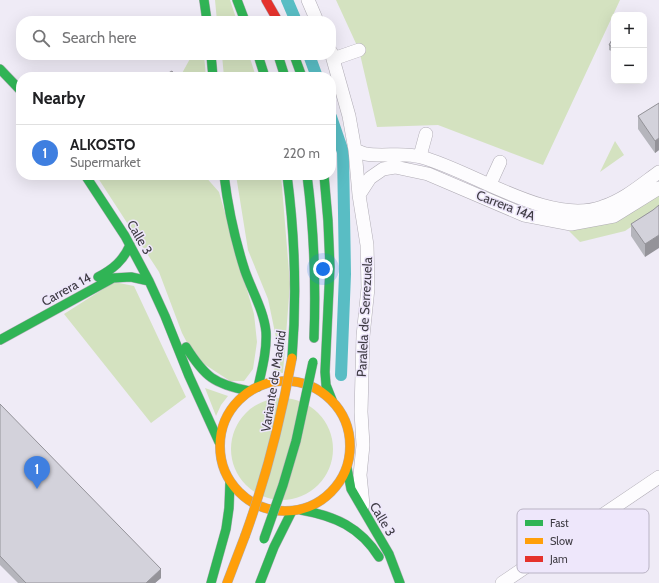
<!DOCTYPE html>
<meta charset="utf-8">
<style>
body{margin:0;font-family:Cabin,sans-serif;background:#f2f2f2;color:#202124}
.controls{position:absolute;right:12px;top:12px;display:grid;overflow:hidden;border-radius:8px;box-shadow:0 4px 16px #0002}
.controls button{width:36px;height:36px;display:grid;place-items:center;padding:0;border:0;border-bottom:1px solid #e0e0e0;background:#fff;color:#202124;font:20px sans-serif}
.you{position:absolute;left:323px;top:269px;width:14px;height:14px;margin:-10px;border:3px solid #fff;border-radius:50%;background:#1a73e8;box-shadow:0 0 0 6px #1a73e833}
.badge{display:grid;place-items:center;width:26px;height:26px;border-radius:50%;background:#7c7982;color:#fff;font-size:13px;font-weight:700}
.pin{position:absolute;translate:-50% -33px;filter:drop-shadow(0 1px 2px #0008)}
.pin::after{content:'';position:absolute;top:21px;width:14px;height:12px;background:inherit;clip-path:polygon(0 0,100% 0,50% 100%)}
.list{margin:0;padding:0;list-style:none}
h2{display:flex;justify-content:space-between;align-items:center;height:52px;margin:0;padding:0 16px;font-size:17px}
h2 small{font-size:13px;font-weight:400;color:#757577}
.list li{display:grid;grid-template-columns:26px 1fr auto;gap:12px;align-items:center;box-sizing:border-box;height:56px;padding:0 16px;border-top:1px solid #e0e0e0}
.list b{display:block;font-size:15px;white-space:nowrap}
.list p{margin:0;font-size:13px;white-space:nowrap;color:#757577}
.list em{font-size:13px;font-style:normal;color:#757577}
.icon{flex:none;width:22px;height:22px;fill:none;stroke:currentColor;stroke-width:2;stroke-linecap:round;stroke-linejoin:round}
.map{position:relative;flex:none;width:659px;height:583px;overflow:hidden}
.search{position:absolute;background:#fff;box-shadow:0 4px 16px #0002;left:16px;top:16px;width:320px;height:44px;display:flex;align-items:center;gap:10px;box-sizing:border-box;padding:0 14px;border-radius:16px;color:#757577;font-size:15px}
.panel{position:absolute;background:#fff;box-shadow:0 4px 16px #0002;left:16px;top:72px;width:320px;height:108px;border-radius:16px}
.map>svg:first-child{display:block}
.green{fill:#d4e2c0}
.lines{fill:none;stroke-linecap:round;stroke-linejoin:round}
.canal{stroke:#59bdc4;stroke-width:12}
.street-casing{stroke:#b0acb5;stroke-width:14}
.fast-casing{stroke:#b0acb5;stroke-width:10}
.slow-casing{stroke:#b0acb5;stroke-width:10}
.jam-casing{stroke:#b0acb5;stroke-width:10}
.street{stroke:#fdfcfe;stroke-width:13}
.fast{stroke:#30b455;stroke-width:9}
.slow{stroke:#ff9f0a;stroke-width:9}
.jam{stroke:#e5322d;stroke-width:9}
.fast-bridge-casing{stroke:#b0acb5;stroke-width:10;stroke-linecap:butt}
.slow-bridge-casing{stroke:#b0acb5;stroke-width:10;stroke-linecap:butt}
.fast-bridge{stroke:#30b455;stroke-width:9}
.slow-bridge{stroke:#ff9f0a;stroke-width:9}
.wall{fill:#b5b5bc}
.shaded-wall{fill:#949399}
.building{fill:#d3d2db;stroke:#949399}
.labels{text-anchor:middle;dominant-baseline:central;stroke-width:3;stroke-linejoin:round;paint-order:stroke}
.street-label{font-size:13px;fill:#3e3b43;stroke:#eee7fb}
.key{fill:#eee7fb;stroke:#b9b3c4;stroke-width:1}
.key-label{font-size:11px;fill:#3e3b43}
</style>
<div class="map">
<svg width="659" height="583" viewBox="0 0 659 583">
<rect width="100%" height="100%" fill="#efebf6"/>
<path class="green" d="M215,0H230L237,21H217Z
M336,0H620L543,165L438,125L377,127L359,50Z
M192,55H204L206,77H180Z
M222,55H249L256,77H224Z
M615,141L624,155L600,172Z
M96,175H204L219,192L254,314L257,342L253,369L244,381H230L195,358L182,333L159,272Z
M236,175H281L290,284L283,373L274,372L278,347L268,299L248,250Z
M659,182V208L625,231L580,242L557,219L605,214Z
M114,282L134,286L186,397L151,423L64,314Z
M205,388L228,396L221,405L216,416Z
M231 449a51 51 0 1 1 102 0a51 51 0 1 1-102 0Z"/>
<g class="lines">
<path class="canal" d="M287,0L296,21
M309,55L317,77
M331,117L343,152L345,274L341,375"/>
<g class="street-casing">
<path id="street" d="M308,0L317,21
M331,52L349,116L355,150L359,195L367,245L368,288L363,336L361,412L363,445L360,475L363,505
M333,59L359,50
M355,150C358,151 362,153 366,154C383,157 404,152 421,157C473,171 549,226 602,207C624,200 641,185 659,172
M420,156L426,134
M490,184L500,162
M359,195L370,178L383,169L395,167L428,174L524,215L571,224L614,216L659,188
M502,583L659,477"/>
</g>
<g class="fast-casing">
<path id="fast" d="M204,0L207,21
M237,0L245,21
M211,55L213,77
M258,55L265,77
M278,55L285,77
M294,55L302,77
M0,69L21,91
M85,175L125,236L149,281L165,316L189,376L219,442
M224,175C228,208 235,240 245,271C252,291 264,311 266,332C267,351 262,369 258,387
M287,175C295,236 297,296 292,358
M307,175C314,229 316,283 314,338
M324,175L328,221L330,267L325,372L326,385L332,400
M98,277C113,269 123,261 130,245
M0,340L113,278L131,277L149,281
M186,347C205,377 214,384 249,391
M347,468L351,489L389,554L400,583
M301,510C335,516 360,527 379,557
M211,583L226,529L229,508L230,482
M260,583L274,547L292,511"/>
</g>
<g class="slow-casing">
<path id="slow" d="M220 446a65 65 0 1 1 130 0a65 65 0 1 1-130 0Z
M227,583L245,536"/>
</g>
<g class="jam-casing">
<path id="jam" d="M266,0L278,21"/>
</g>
<use href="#street" class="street"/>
<use href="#fast" class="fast"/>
<use href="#slow" class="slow"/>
<use href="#jam" class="jam"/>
<g class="fast-bridge-casing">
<path id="fast-bridge" d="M264,539L283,485L296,441L313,362"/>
</g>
<g class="slow-bridge-casing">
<path id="slow-bridge" d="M245,536C266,478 281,419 292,358"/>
</g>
<use href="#fast-bridge" class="fast-bridge"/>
<use href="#slow-bridge" class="slow-bridge"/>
</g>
<path class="wall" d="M614,36V52L609,50V45Z
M659,103V150L655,153L638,129V116Z
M653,210L645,257L631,236V224Z
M0,404L161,578L155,583H18L0,565Z"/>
<path class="shaded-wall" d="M659,138V150L655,153V141Z
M659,235V248L645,257V244Z
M161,569V578L155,583H146Z"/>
<path class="building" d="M614,36V48L609,45Z
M172,71L176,77H161Z
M659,103V138L655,141L638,116Z
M659,205V235L645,244L631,224L653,210Z
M0,404L161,569L146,583H26L0,556Z"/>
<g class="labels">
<g class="street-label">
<text transform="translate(506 205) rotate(21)">Carrera 14A</text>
<text transform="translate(140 237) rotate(60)">Calle 3</text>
<text transform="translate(66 289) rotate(-29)">Carrera 14</text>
<text transform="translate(364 317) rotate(-87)">Paralela de Serrezuela</text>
<text transform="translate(273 381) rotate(-81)">Variante de Madrid</text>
<text transform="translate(383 519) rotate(59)">Calle 3</text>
</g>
</g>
<rect x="517" y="509" width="132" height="64" rx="6" class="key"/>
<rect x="525" y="520" width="18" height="6" fill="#30b455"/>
<rect x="525" y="538" width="18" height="6" fill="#ff9f0a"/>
<rect x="525" y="556" width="18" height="6" fill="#e5322d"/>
<g class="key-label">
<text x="550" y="527">Fast</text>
<text x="550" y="545">Slow</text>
<text x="550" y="563">Jam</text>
</g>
</svg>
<div class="controls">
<button>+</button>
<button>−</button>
</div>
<div class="you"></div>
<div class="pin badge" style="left:37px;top:489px;background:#3f7fe0">1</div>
<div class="search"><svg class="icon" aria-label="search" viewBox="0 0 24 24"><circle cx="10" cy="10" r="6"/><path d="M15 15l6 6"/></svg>Search here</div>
<section class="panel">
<h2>Nearby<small></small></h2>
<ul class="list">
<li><span class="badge" style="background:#3f7fe0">1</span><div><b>ALKOSTO</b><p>Supermarket</p></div><em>220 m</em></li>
</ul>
</section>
</div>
